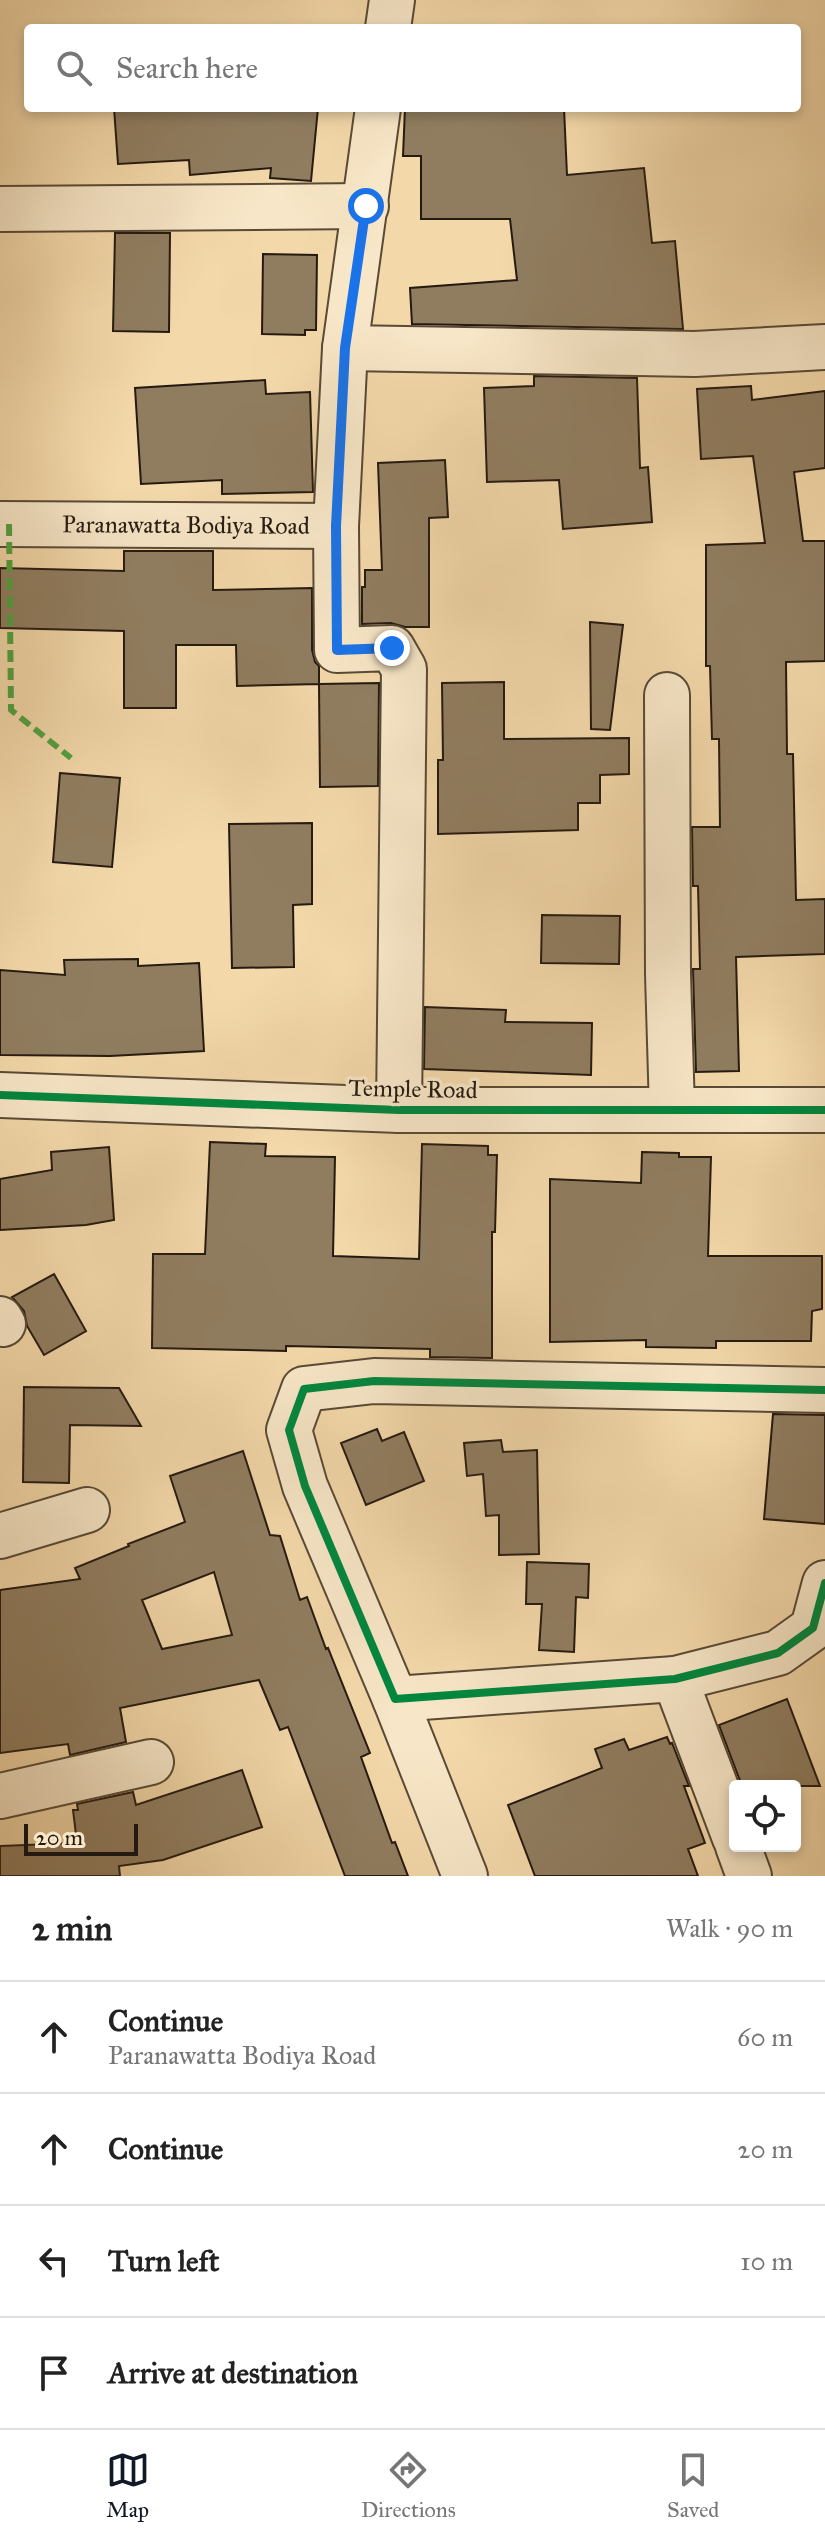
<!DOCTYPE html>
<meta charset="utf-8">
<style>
body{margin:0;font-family:"IM FELL Great Primer",serif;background:#f2f2f2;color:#222}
.controls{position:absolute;right:24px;bottom:24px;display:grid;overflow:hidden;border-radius:8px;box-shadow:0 4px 12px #0003}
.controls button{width:72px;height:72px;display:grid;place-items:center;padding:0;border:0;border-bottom:2px solid #e0e0e0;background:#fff;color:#222;font:40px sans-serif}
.scale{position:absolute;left:24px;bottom:20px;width:114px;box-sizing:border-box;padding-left:8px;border:4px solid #251a11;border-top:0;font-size:22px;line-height:28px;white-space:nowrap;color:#251a11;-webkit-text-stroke:6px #f7e6c7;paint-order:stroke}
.stop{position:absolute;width:24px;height:24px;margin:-18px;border:6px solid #1a73e8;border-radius:50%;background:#fff}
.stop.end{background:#1a73e8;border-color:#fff;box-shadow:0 2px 8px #0008}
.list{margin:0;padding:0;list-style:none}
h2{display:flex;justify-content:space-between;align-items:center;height:104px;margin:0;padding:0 32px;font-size:34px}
h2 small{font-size:26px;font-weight:400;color:#767676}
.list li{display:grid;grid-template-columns:52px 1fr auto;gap:24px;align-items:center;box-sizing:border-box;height:112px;padding:0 32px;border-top:2px solid #e0e0e0}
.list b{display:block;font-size:30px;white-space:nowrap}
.list p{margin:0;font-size:26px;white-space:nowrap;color:#767676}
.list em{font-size:26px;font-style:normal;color:#767676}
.icon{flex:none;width:44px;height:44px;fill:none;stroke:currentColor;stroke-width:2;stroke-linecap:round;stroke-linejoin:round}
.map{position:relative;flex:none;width:825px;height:1876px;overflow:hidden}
.search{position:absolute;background:#fff;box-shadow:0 4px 12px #0003;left:24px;right:24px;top:24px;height:88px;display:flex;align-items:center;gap:20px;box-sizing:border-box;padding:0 28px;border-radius:8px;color:#767676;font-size:30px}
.sheet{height:552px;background:#fff}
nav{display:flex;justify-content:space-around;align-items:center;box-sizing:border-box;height:112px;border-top:2px solid #e0e0e0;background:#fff;font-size:22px;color:#767676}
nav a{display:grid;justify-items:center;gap:4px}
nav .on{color:#111827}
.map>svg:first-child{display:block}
.building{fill:#907d60;stroke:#251a11;stroke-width:2;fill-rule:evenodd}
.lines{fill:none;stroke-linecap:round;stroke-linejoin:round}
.minor-casing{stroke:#584a37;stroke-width:48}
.minor{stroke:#f7e6c7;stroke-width:44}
.quiet{stroke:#50a13f;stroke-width:6;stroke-dasharray:12 6;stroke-linecap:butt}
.cycleway-casing{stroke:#f7e6c7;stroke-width:13}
.cycleway{stroke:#00873e;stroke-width:8}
.route{stroke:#1a73e8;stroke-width:10}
.labels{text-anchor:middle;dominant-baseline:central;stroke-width:7;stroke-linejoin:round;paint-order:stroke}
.street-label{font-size:24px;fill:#251a11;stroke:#f7e6c7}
</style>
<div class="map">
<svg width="825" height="1876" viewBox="0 0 825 1876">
<rect width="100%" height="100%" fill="#f3d8a9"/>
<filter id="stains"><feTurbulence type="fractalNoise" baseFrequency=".0025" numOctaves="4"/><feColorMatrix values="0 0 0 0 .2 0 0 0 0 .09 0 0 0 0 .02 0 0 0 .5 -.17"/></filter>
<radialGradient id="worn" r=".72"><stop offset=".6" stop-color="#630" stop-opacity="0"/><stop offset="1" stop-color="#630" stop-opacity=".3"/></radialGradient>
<path class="building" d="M114,108H318L311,181L270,178L271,168L190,175L189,160L118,164Z
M405,108H564L567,175L644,168L652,243L675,241L683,329L412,324L410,288L517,280L510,219H421V156H403Z
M115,233H170L169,332L113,331Z
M263,254L317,255L316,330H305V335L262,334Z
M534,376L637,378L640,468L648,467L652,522L563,529L559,480L487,482L484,388L534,386Z
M265,380L266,394L310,392L313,492L222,494V480L141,484L135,388Z
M751,386L752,400L825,391V468L794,472L803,541H825V661L786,662L787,754H793L796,900L825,899V954L736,957L739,1071L696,1072L693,969H700L698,886H693L692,827H720L719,739H712L710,666H706V545L765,543L753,456L701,459L697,389Z
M445,460L448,517L429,518V627H405L391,623L362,624V587H365V570H382L378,463Z
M124,551H213V590L312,588V650L315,662L319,666V684L237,686L236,645H176V708H124V631L0,628V568L124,571Z
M590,622L623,625L610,730L591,729Z
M504,682V739L629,738V774L600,775V803H578V830L438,834V760H443L442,683Z
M379,683L378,786L320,787L319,684Z
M60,773L120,778L112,867L53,862Z
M312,823V904L293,905L294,967L232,968L229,824Z
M542,915L620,916L619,964L541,963Z
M138,959V966L199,963L204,1051L110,1056L0,1055V970L65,975L64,960Z
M425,1007L506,1010L505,1022L592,1023L591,1075L424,1069Z
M210,1142L266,1144L265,1156L335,1157L333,1256L419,1259L422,1144L488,1146V1155H497L495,1232H492V1358L430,1357V1349L286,1346V1351L152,1348L153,1254H205Z
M109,1147L114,1220L86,1225L0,1230V1179L52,1170L51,1152Z
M642,1152L679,1153V1157H711L708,1256H822V1309L812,1311L811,1341H716V1348L646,1347V1340L550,1342V1179L641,1183Z
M54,1274L86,1331L44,1355L27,1326L24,1311L12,1297Z
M24,1387L119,1388L141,1426L70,1425L69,1483L23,1482Z
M773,1414L825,1415V1524L764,1519Z
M377,1429L382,1441L404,1432L424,1481L366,1505L341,1443Z
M501,1440L503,1452L537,1450L539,1554L499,1555V1515L486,1516L483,1474L467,1476L464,1443Z
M243,1451L270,1535L280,1536L300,1600L307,1597L326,1649L328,1648L370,1753L361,1757L392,1843L395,1842L408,1876H345L288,1727L280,1730L259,1680L120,1708L126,1742L70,1755L68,1744L0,1753V1590L80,1579L75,1568L129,1546L128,1544L185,1522L170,1476ZM214,1572L232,1635L162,1649L142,1600Z
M527,1562L589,1564L588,1598L576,1597L574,1652L539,1650L542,1604H526Z
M787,1699L820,1786H742L719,1725Z
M667,1737L670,1744L672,1743L689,1786H684L705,1843L688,1849L698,1876H535L508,1805L602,1768L595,1749L624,1739L629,1750Z
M242,1770L262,1827L163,1860L119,1866L120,1876H0V1846L77,1843L73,1810H78L77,1804L133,1792L136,1805Z"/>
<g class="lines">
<g class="minor-casing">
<g id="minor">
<path d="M388,28L392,0"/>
<path d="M0,209L366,206"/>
<path d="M345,348L695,354L825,347"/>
<path id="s1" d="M0,524L336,526L345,348L378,108"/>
<path d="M336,526L337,650L392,648L404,669L399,1110"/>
<path d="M667,695L668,974L672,1110"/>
<path d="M0,1095L399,1110H825"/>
<path d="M0,1319L3,1324"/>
<path d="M825,1390L374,1381L304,1389L289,1430L305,1486L395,1699L675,1679L778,1653L813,1628L825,1583"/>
<path d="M0,1536L87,1510"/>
<path d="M675,1679L735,1838"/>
<path d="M395,1699L465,1876"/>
<path d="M0,1796L151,1762"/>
<path d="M738,1846L749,1876"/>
</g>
</g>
<use href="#minor" class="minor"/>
<path class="quiet" d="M9,524L11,710L71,758"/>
<g class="cycleway-casing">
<path id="cycleway" d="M0,1095L399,1110H825
M825,1390L374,1381L304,1389L289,1430L305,1486L395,1699L675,1679L778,1653L813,1628L825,1583"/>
</g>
<use href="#cycleway" class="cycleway"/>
</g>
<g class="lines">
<path class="route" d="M366,206L345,348L336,526L337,650L392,648"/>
</g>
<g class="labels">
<g class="street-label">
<text stroke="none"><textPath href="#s1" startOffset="186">Paranawatta Bodiya Road</textPath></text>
<text transform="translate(413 1089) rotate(1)">Temple Road</text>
</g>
</g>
<rect width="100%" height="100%" filter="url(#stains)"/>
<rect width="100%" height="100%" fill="url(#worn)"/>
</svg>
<div class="controls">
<button><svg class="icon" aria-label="locate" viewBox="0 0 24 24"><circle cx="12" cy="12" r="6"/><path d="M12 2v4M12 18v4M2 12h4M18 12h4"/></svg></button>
</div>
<div class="scale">20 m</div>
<div class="stop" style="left:366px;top:206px"></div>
<div class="stop end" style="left:392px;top:648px"></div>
<div class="search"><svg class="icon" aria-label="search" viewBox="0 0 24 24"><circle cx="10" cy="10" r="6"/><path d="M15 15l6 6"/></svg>Search here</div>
</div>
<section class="sheet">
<h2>2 min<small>Walk · 90 m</small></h2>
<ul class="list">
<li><svg class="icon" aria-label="ahead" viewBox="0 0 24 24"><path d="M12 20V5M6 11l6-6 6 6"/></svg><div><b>Continue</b><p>Paranawatta Bodiya Road</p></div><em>60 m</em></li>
<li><svg class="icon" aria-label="ahead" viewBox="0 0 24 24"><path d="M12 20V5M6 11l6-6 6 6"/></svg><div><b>Continue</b></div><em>20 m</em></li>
<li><svg class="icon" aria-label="left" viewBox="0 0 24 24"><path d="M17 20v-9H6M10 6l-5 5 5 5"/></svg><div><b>Turn left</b></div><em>10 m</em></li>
<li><svg class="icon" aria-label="arrive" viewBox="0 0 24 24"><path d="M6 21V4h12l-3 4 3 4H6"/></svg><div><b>Arrive at destination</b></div></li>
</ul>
</section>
<nav>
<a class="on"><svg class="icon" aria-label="map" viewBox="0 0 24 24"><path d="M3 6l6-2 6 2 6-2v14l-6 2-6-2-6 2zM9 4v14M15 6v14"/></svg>Map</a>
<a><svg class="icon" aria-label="directions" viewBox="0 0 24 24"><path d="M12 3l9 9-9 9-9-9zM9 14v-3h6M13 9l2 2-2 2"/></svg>Directions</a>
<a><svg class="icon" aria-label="saved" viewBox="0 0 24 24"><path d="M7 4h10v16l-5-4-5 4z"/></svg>Saved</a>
</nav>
